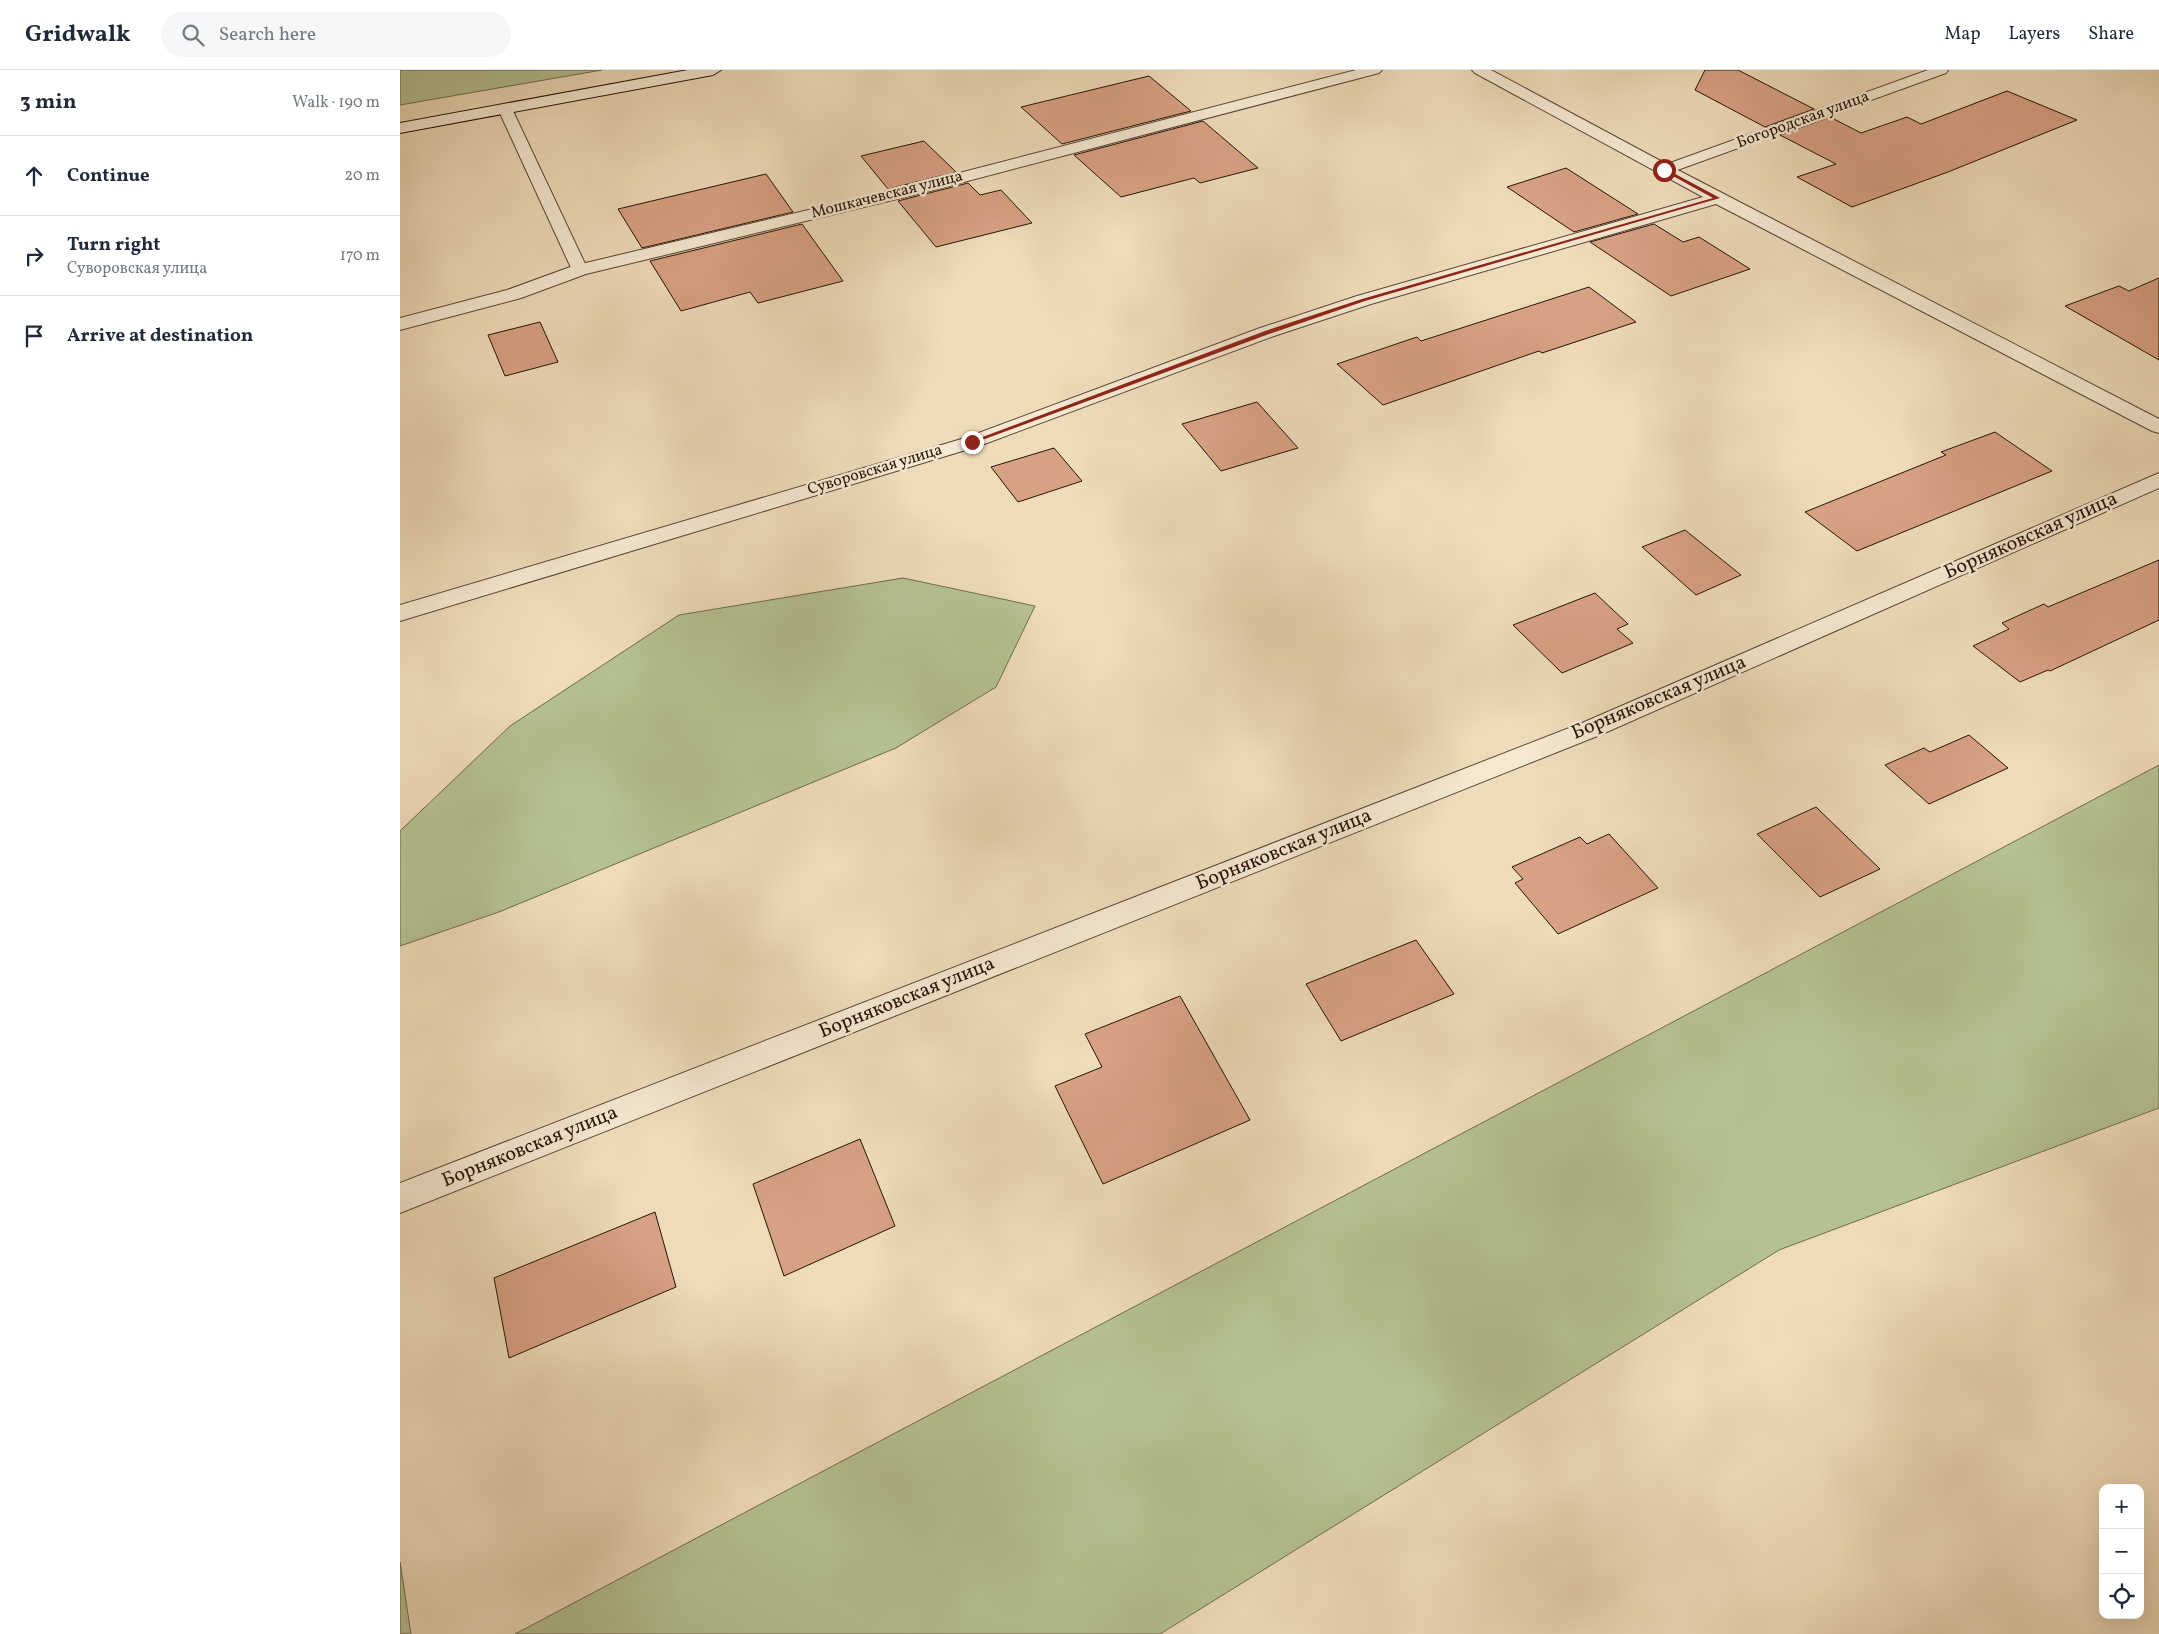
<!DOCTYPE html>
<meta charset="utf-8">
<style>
body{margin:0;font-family:Vollkorn,serif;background:#f6f6f7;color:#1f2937}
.controls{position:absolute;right:15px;bottom:15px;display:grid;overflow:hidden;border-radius:10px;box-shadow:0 5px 20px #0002}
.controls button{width:45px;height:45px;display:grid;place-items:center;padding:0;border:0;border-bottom:1px solid #e0e1e3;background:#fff;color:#1f2937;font:25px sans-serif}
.stop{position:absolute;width:15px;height:15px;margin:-11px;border:4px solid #8f2418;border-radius:50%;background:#fff}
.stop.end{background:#8f2418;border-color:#fff;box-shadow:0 1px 5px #0008}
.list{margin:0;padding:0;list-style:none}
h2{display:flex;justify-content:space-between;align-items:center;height:65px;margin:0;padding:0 20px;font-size:21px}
h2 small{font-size:16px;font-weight:400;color:#747a83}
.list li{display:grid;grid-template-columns:32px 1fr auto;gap:15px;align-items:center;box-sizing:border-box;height:80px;padding:0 20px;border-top:1px solid #e0e1e3}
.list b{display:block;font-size:19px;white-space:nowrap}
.list p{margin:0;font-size:16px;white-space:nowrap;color:#747a83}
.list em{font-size:16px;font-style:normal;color:#747a83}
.icon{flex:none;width:28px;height:28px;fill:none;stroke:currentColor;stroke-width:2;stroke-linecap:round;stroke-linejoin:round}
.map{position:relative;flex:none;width:1759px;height:1564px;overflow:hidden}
header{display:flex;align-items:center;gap:30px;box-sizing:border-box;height:70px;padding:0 25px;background:#fff;border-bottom:1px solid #e0e1e3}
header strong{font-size:24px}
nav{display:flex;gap:28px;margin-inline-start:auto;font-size:18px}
.search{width:350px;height:45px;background:#f6f6f7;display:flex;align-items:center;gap:12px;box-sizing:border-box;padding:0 18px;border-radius:28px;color:#747a83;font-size:19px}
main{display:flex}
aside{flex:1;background:#fff}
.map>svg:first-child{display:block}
.green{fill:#b5c191;stroke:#6e6a4e}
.building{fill:#d7a183;stroke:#27130a}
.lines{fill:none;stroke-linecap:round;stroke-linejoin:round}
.lane-casing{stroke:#594536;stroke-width:2}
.street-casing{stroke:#594536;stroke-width:2}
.secondary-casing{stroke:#27130a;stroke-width:2}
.lane{fill:#f4e8d1;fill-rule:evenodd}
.street{fill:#f4e8d1;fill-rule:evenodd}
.secondary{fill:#f4e8d1;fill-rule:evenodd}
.route{fill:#8f2418}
.labels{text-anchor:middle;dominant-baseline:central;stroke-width:5;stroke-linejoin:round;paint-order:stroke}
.far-street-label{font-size:16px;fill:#27130a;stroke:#f4e8d1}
.street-label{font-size:20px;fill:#27130a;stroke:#f4e8d1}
</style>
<header>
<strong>Gridwalk</strong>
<div class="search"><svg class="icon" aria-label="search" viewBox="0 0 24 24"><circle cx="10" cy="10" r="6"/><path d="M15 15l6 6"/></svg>Search here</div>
<nav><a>Map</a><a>Layers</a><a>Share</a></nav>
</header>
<main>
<aside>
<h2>3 min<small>Walk · 190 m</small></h2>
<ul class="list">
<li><svg class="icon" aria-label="ahead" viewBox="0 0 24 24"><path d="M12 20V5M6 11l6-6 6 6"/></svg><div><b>Continue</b></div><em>20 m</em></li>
<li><svg class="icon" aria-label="right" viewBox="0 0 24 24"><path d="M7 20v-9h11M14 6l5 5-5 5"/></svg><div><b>Turn right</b><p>Суворовская улица</p></div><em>170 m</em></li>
<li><svg class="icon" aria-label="arrive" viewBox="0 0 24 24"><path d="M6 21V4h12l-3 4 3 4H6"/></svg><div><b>Arrive at destination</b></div></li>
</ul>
</aside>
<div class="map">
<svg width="1759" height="1564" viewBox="0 0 1759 1564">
<rect width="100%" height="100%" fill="#eedbb8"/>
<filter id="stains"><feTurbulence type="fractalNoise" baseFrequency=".004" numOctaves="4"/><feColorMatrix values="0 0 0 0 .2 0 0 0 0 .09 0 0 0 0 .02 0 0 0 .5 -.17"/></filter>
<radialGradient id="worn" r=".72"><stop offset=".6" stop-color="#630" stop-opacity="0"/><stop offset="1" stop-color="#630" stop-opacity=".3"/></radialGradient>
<path class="green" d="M0,0H202L0,35Z
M503,508L635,536L596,617L496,678L99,842L0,876V761L110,656L279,545Z
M1759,695V1038L1379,1180L760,1564H115Z
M0,1492L11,1564H0Z"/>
<path class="building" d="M1305,0H1338L1414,39L1365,57L1295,20Z
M749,6L791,41L662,74L621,37Z
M1607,21L1677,50L1548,102L1452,137L1397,107L1436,94L1380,65L1430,47L1461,63L1507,47L1521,54Z
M803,51L858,98L800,113L794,108L721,127L674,85Z
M524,71L556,102L488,119L461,86Z
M1166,98L1238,144L1174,162L1107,117Z
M366,104L393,142L242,178L218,139Z
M568,113L580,125L601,120L632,153L536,177L498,131Z
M402,154L443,211L358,233L350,222L281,241L250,191Z
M1254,154L1283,172L1299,167L1350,199L1271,226L1190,172Z
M1759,208V290L1665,236L1719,216L1729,221Z
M1189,217L1236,252L1142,283L1139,281L983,335L937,294L1017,267L1021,271Z
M140,252L158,292L105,306L88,265Z
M857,332L898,378L821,401L782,354Z
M1595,362L1652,401L1457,481L1405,442L1546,385L1541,382Z
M654,378L682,411L618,432L591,397Z
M1285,460L1341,505L1296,525L1242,477Z
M1759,490V550L1650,601L1648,600L1620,612L1573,576L1609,559L1602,553L1644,534L1648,537Z
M1195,523L1228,554L1217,559L1233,573L1162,603L1113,555Z
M1569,665L1608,698L1529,734L1485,695L1524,678L1530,682Z
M1416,737L1480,799L1420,827L1357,764Z
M1209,764L1258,818L1158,864L1115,813L1123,809L1112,797L1180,767L1187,774Z
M1016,870L1054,924L941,971L906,914Z
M780,926L850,1050L703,1114L655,1016L702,997L685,964Z
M460,1069L495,1156L384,1206L353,1114Z
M255,1142L276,1217L109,1288L94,1208Z"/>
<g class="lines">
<g class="lane-casing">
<path id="lane" d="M1528,0H1548L1546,3L1269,103L1264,104L1257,100L1259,97Z
M105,35L112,39L188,200L186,203H174L172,200L98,39Z"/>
</g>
<g class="street-casing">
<path id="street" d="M956,0H982L979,3L522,123L186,204L121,228L0,260V248L107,220L173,196L513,115Z
M1072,0H1091L1270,96L1759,349V363L1752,361L1316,134L971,234L874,266L579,376L0,551V535L565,368L860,258L957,226L1303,127L1075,3Z
M1759,403V418L1200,665L0,1143V1113L1182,653Z"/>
</g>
<g class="secondary-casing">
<path id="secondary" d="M288,0H321L313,5L0,63V53Z"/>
</g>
<use href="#lane" class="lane"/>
<use href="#street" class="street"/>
<use href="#secondary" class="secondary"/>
</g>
<path class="route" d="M1266,99L1320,128L965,231L869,264L574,373L569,372L865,261L962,229L1313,128L1262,100Z"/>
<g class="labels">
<g class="far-street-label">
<text transform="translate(1403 50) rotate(-20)">Богородская улица</text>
<text transform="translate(487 125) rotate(-14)">Мошкачевская улица</text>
<text transform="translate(475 400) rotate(-17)">Суворовская улица</text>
</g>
<g class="street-label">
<text transform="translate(1631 466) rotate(-24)">Борняковская улица</text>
<text transform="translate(1259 628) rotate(-23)">Борняковская улица</text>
<text transform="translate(884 780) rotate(-22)">Борняковская улица</text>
<text transform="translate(507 928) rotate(-22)">Борняковская улица</text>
<text transform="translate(130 1077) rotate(-22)">Борняковская улица</text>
</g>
</g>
<rect width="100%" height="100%" filter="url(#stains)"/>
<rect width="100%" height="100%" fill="url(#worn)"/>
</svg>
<div class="controls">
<button>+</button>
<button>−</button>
<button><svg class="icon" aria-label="locate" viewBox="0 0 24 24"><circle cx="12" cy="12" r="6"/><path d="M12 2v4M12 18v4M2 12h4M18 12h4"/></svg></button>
</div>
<div class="stop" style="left:1264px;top:100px"></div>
<div class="stop end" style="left:572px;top:372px"></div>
</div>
</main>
